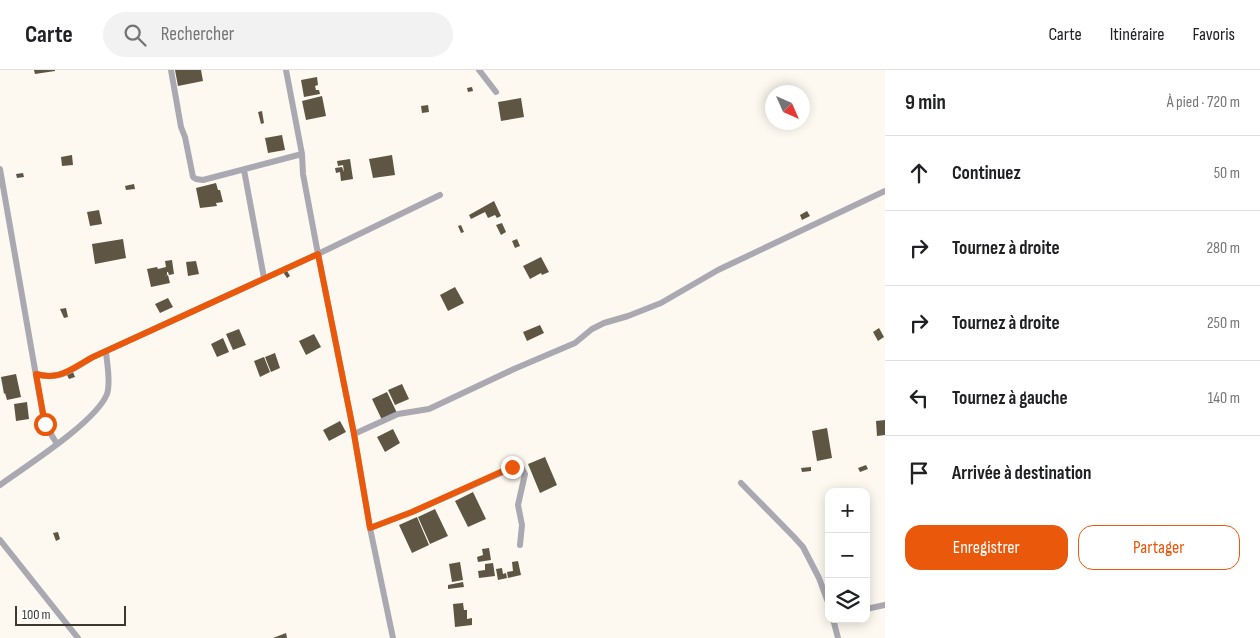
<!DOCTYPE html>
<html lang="fr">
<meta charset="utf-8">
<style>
body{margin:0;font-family:"Sofia Sans Condensed",sans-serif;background:#f2f2f2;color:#202124}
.controls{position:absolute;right:15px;bottom:15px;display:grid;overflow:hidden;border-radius:10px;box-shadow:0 2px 12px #0003}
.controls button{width:45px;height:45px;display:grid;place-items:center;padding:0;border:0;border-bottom:1px solid #e0e0e0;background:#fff;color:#202124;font:25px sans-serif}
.compass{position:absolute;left:765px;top:15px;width:45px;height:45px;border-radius:50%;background:#fff;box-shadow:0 2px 12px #0003;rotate:135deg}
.scale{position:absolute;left:15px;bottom:12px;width:111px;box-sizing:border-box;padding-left:5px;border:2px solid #3d3830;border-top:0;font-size:14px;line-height:18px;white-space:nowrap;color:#3d3830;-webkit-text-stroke:4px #fff;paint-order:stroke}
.stop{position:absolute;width:15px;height:15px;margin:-11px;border:4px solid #ea580c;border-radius:50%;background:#fff}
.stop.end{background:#ea580c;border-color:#fff;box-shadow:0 1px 5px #0008}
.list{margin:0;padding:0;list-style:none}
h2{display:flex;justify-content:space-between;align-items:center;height:65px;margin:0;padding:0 20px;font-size:21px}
h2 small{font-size:16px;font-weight:400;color:#757577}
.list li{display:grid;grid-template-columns:32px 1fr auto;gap:15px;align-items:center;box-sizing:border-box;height:75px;padding:0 20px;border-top:1px solid #e0e0e0}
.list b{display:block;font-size:19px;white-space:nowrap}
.list em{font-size:16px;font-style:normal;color:#757577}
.actions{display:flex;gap:10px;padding:15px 20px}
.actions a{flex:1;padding:11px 0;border:1px solid #ea580c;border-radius:15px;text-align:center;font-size:18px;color:#ea580c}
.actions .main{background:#ea580c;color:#fff}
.icon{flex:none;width:28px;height:28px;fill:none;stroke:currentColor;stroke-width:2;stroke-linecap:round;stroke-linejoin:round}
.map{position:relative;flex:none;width:885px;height:568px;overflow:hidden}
header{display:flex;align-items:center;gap:30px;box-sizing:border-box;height:70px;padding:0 25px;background:#fff;border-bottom:1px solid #e0e0e0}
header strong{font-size:24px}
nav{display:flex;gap:28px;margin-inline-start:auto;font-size:18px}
.search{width:350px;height:45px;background:#f2f2f2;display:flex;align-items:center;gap:12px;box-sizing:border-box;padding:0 18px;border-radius:28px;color:#757577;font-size:19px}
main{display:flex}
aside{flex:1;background:#fff}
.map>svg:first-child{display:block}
.building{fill:#5f5543}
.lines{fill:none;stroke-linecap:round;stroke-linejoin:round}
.minor{stroke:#aaa9b2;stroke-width:6}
.route{stroke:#ea580c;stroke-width:6}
</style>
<header>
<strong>Carte</strong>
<div class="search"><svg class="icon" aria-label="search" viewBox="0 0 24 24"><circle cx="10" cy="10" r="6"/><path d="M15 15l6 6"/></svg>Rechercher</div>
<nav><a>Carte</a><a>Itinéraire</a><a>Favoris</a></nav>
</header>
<main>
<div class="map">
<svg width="885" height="568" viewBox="0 0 885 568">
<rect width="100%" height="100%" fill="#fdf9f0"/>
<path class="building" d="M34,0H55V1L35,4Z
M175,0H201L203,11L178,16Z
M317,7L318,15L315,16L316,20H319L320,24L304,27L301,10Z
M472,17L473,21L468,22L467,18Z
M322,26L326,46L306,50L302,31Z
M521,28L524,47L501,51L498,32Z
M428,35L429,42L422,43L421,36Z
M262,41L264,53L261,54L258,42Z
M282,65L285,80L268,83L265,68Z
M72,85L73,95L62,96L61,87Z
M392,85L395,105L373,108L369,89Z
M350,89L353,109L341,111L340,102L336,103L335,98L342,97L344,102L343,95L338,96L337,91Z
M23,103L24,107L17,108L16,104Z
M216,113L218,120H220L223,132L216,133L217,136L200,138L196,118Z
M134,114L135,119L126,120L125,116Z
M494,131L501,146L497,148L495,145L488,148L485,142L471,149L469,145Z
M99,140L102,154L90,156L87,142Z
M807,141L810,146L802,150L800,145Z
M502,153L506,162L501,165L496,155Z
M461,155L464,162L461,163L458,156Z
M123,169L126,188L95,194L92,174Z
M517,169L520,176L515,178L512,171Z
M541,187L549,202L542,205L541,203L530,209L523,196Z
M172,190L174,204L169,205L168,202H167V205L164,206L168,205L170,213L151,217L147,199L157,197L158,199L166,197L165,191Z
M196,191L199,204L188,206L186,192Z
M286,199L290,206L287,208L283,202Z
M455,217L464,233L448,241L440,225Z
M168,228L173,237L160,243L155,234Z
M66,238L68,247L64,248L60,239Z
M540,255L544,263L527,271L523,262Z
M879,258L884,267L878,271L873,262Z
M239,259L246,275L233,280L226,264Z
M314,264L321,277L306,285L299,271Z
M223,268L229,282L217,287L211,274Z
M275,283L280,298L271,302L265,287Z
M264,287L270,302L260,307L254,291Z
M73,302L75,307L69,309L67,305Z
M16,304L21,327L7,330L5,323L4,324L1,307Z
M402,314L409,329L395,335L388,320Z
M387,322L397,343L382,350L372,329Z
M27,332L29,349L16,351L14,334Z
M885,350V365L877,366L876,351Z
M340,351L346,362L329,371L323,360Z
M827,358L832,388L817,391L812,361Z
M393,359L400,373L385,382L377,367Z
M545,387L557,415L540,423L528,394Z
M866,395L868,399L860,402L858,398Z
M811,397V401L802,402L801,398Z
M473,422L486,449L468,457L455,431Z
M435,439L448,466L430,474L418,447Z
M417,447L429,475L412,483L399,455Z
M58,462L60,469L56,471L53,463Z
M489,478L491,490L478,492L477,487L483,485L482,479Z
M518,491L521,505L508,508L507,502L513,501L512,492Z
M460,492L463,510L452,512L449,494Z
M493,493L495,506L479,508L478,501L485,500V494Z
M502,498L503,504L506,503L507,508L498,510L496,499Z
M463,512L464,517L448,519V515Z
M463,533L464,540H467V549L472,548V555L455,557L453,534Z
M286,563L287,568H273Z"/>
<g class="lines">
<path class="minor" d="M171,0L181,57L185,67L193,107L196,109L203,110L302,84
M286,0L302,84L303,104L318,184L354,364L370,458L393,568
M479,0L496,22
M0,99L42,340L45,354L57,374
M244,100L264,208
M36,304C60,311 73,299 93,287L318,184L440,125
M354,364L398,344L429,339L514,299L575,273L592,259L604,253L628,246L661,233L718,200L885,121
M741,413L794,467L803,477L819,508L829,535
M0,415C26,396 96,352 107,324C111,312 107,294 106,282
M370,458L412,442L517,396L521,397L525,404L518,435L522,455L520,475
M0,470L78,568
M866,539L885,535
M833,549L838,568"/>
</g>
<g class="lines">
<path class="route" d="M45,354L36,304C60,311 72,298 93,287L318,184L354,364L370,458L412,442L512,397"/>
</g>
</svg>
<div class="controls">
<button>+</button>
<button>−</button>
<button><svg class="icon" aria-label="layers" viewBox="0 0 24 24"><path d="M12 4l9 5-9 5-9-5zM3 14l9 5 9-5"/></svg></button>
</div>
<svg class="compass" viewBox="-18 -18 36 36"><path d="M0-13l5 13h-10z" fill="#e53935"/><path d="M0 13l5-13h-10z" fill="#757577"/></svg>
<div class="scale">100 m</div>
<div class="stop" style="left:45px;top:354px"></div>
<div class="stop end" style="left:512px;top:397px"></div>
</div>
<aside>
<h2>9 min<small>À pied · 720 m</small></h2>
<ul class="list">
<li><svg class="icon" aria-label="ahead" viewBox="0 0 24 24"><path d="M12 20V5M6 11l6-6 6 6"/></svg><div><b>Continuez</b></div><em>50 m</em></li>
<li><svg class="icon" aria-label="right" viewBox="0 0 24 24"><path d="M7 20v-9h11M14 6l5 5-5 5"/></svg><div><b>Tournez à droite</b></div><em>280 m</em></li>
<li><svg class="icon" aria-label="right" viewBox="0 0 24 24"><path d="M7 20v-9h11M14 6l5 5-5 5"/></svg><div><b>Tournez à droite</b></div><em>250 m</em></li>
<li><svg class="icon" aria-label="left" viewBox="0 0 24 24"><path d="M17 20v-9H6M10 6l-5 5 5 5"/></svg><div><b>Tournez à gauche</b></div><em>140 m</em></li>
<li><svg class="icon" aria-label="arrive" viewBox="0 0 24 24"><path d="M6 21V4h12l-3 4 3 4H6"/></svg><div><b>Arrivée à destination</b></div></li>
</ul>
<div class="actions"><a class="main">Enregistrer</a><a>Partager</a></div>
</aside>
</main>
